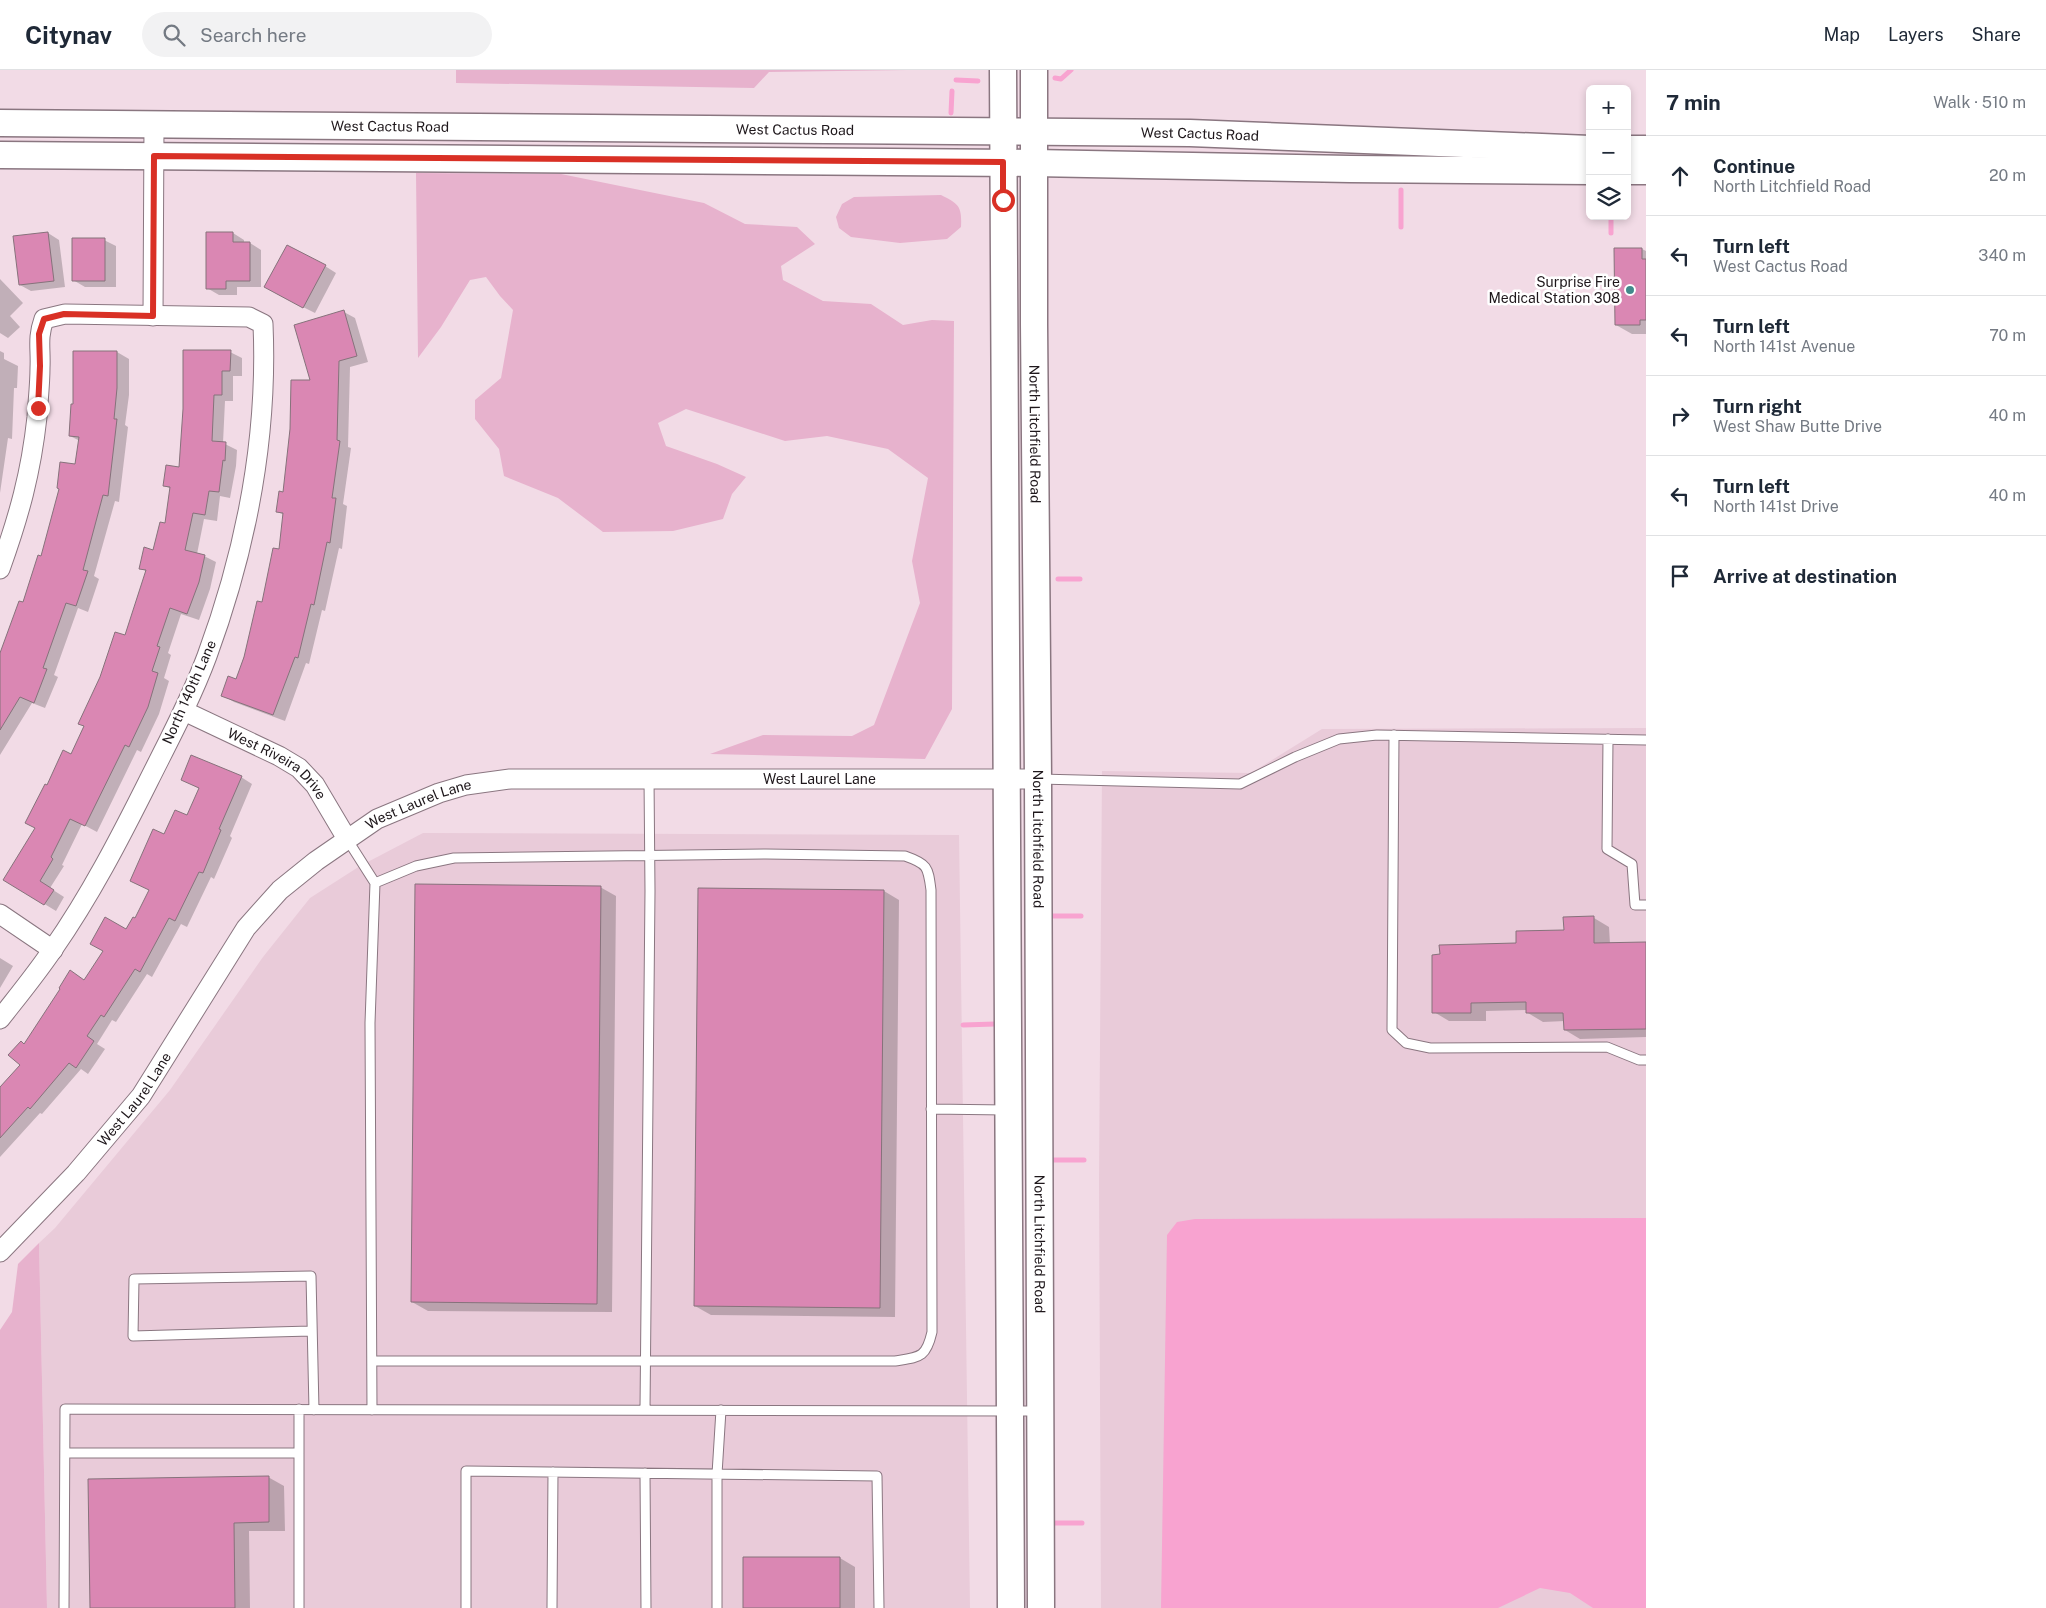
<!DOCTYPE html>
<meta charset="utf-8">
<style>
body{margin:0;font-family:"Public Sans",sans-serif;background:#f2f2f3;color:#1f2937}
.controls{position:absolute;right:15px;top:15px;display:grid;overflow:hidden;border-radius:8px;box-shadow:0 2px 8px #0003}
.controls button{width:45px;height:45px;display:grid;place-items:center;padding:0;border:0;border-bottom:1px solid #e0e1e3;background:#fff;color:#1f2937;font:25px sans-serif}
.stop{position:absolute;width:15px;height:15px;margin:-11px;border:4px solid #d93025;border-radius:50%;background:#fff}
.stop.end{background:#d93025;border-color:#fff;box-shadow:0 1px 5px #0008}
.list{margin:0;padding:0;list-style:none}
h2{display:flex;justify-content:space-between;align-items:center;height:65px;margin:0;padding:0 20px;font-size:21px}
h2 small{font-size:16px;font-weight:400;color:#747a83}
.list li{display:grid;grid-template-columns:32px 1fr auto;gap:15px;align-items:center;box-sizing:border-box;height:80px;padding:0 20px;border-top:1px solid #e0e1e3}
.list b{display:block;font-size:19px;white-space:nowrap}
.list p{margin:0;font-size:16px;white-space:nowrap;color:#747a83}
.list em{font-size:16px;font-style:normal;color:#747a83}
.icon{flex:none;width:28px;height:28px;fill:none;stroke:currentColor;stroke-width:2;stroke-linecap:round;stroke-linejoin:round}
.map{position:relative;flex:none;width:1646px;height:1538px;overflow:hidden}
header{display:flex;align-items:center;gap:30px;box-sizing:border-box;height:70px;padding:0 25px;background:#fff;border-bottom:1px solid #e0e1e3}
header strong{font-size:24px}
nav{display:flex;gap:28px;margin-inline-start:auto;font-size:18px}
.search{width:350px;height:45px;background:#f2f2f3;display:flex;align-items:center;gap:12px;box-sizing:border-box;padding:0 18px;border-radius:28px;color:#747a83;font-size:19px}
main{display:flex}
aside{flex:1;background:#fff}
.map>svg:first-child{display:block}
.built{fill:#e9cbd9}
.green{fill:#e7b2cd}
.water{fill:#f8a3d0}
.shadow{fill:#0003}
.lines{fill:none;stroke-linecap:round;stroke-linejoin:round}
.stream{stroke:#f8a3d0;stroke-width:5}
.building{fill:#da87b3;stroke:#86727b}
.service-casing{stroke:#8a7680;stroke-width:11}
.minor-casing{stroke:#8a7680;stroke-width:21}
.secondary-casing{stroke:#8a7680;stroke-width:29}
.service{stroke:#fff;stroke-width:9}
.minor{stroke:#fff;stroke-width:19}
.secondary{stroke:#fff;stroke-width:26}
.route{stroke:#d93025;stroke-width:6}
.poi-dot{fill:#428a8c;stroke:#fff;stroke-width:2}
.labels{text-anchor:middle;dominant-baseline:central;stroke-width:5;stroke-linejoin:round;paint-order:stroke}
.street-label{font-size:14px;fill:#1e171b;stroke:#fff}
.poi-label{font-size:14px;fill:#1e171b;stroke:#fff;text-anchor:end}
</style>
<header>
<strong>Citynav</strong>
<div class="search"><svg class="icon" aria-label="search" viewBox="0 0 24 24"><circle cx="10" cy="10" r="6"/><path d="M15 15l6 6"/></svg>Search here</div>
<nav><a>Map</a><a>Layers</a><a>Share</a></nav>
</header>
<main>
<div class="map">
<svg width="1646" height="1538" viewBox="0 0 1646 1538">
<rect width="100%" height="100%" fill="#f2dbe6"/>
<path class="built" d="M1646,658V1538H1101L1099,1111L1102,701L1251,703L1322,659Z
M423,763L959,765L970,1538H47L39,1173L55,1158L170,1020L263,887L310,828L360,796Z"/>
<path class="green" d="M456,0H907L769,2L754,18L456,13Z
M416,103L561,104L704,133L745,154L797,157L815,174L781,196L783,210L823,231L871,234L903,255L932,250L954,251L952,639L925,689L710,684L763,665L852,666L874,655L920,533L912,491L928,408L888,379L827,366L785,371L686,339L658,353L666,376L717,394L746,407L732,424L723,449L673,461L603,462L558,428L504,406L499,379L475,349V330L501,308L513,240L500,226L486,207L470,210L441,257L418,288Z
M941,125C959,134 962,136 961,157L947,169L900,173L851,167L839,158L836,147L842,134L854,127Z
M39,1173L47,1538H0V1260L12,1242L18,1194Z"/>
<path class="water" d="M1646,1148V1538H1593L1570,1523L1540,1518L1498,1538H1161L1167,1165L1177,1152L1195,1149Z"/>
<path class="shadow" d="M48,163L59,170L65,217L31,221L20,215Z
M233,163L244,170V173H250L261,180V217H237V225H219L207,218Z
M104,170L116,176V217H85L73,210Z
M1642,179L1646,181V264H1632L1616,255Z
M325,196L336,203L315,243L277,224Z
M0,209L23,233L10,246L20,257L8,268L0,263Z
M344,242L355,248L368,292L350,297L348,377L351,378L343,434L347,436L342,479L339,478L325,541L322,540L309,594L306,593L285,651L234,632L222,625L236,610L280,480L284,445L278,442L311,312Z
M0,281L4,283V289L18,296L17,318H14L12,369L8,368L0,423Z
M74,282H117L129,289V325L125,355L128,357L119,432L115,431L94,506L99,509L88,542L78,538L54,605L58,607L45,638L32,633L0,685V582H1L24,533L76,396L80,371L70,366L74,335Z
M230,282L242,288V306H233V331H225L223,373L237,380L236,396L230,428L220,426L217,451L204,449L197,484L204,486L216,492L210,519L199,550L181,544L168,583L171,585L164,608L169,611L159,644L141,682L137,680L97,762L82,754L62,795L64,796L50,818L64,827L56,841L5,810L36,758L47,717L72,685L126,567L147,502L141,498L154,481L166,454L171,419L165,416L180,399L184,340Z
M241,707L252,714L230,766L232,768L214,809L211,807L187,857L181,854L152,907L147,904L116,952L112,950L97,974L105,979L88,1004L81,999L42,1044L40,1043L0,1087V1019L22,994L25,975L85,911L136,850L150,820L165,766L188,747L200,719L182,709Z
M600,817L616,826L612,1242L428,1241L412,1232Z
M884,821L899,830L895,1247L711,1245L695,1236Z
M1594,848L1609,857L1610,874L1646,873V967L1580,969L1565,960V951L1543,952L1528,943V940L1486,941V951H1449L1434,942L1517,875L1565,862Z
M0,888L13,896L0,918Z
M268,1407L284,1416L285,1461H249L250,1538H92Z
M840,1488L855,1497V1538H745Z"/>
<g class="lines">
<path class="stream" d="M1055,8L1061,9L1071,0
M956,10L978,11
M951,43L952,21
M1401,157V120
M1611,163V146
M1058,509H1080
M1052,846H1081
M963,955L995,954
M1053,1090H1084
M1054,1453H1082"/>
</g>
<path class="building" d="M48,162L54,211L19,215L13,166Z
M206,162H233V172H250V211H226V219H206Z
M72,168H105V211H72Z
M287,175L326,195L303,238L264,217Z
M1614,178H1642V189H1646V250H1640V255H1615Z
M344,240L357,286L339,291L337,370L340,371L332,428H336L330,473L327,472L314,535L311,534L298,588L295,587L273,645L221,626L228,606L236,609L244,587L257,531L262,532L273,478L279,479L283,443L276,442L279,421L283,422L290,359L291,310H310L294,255Z
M183,280H231L230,301H222V325H214L212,371L226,372L225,391L223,390L219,422L209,421L205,445L193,443L185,480L205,485L199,512L187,544L170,538L157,576L160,577L152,601L158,603L148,637L129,677L125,675L85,756L70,749L51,787L53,789L40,811L54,820L44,835L3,810L35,758L25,753L45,714L47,715L63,680L71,684L84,656L78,654L100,607L115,562L125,565L146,500L139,499L144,477L153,480L160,452L165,453L170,417L163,416L166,395L179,397L183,339Z
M73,281H117V318L114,349H117L108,426L103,425L83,500L88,501L76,536L66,533L43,598L47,599L34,633L20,627L0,660V583L19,531L23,532L38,485L41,486L59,419L57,418L60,392L75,394L79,367L69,366L71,334H73Z
M191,685L242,706L219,759L221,760L203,803L199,802L175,851L169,848L140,902L135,899L104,947L101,945L87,966L94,971L76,998L69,993L30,1039L28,1037L0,1068V1017L20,995L8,985L21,971L24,974L60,919L59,918L70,900L84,910L103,881L90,874L105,847L126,859L133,847L135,848L149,820L130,811L153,759L164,764L175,740L187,745L199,718L181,710Z
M415,814L601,816L597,1234L411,1232Z
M698,818L884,820L880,1238L694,1236Z
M1594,846V873L1646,872V959L1564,960L1563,943H1526V932L1471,933V943H1432V885L1440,884L1439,875L1516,873V861L1564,860L1563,847Z
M269,1406V1452L234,1453L235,1538H90L88,1409Z
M743,1487H840V1538H743Z"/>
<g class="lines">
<g class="service-casing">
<path id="service" d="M1394,665L1392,960L1406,973L1430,978L1607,977L1639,990H1646
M1608,669L1607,779L1632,794L1635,835H1646
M1039,709L1240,714L1295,687L1339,669L1377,665L1646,670
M347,769L375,813L370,953L372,1340
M931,1039L1006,1040
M311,1261L133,1266L134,1209L311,1206L314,1340
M372,1291H895C920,1287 926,1288 932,1262L931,820C928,797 928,794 905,786L766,784L454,788L416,796L375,813
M299,1339V1538
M645,1340L650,821L649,708
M65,1383H299
M645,1403L646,1538
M64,1538L65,1339L1038,1341
M466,1538V1401L877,1406L879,1538
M552,1538L553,1402
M717,1538V1404L721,1340"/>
</g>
<g class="minor-casing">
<g id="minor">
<path d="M153,246L154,55"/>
<path d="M0,499C19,446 31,403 37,347C38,331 40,314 40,298C41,278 37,269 44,249L65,244L249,247L263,254C268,367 246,480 207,586C191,629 169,670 149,710C120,768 90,826 53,879C37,903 18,926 0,949"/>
<path id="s1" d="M184,641L279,686L299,698L315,715L347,769"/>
<path d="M0,844L53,880"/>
<path id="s2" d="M0,1182L76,1103L141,1026L246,858L280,820L316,791L377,749L439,723L466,715L510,709H1038"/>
</g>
</g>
<g class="secondary-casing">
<g id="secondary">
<path d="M1003,0L1011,1538"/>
<path id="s3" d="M1034,0V254L1038,709L1041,1538"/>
<path id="s4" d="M0,53L1190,63L1590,79"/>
<path d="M1627,79H1646"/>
<path d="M0,85L1034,93L1350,99L1590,101"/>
<path d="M1627,101H1646"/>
</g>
</g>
<use href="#service" class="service"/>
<use href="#minor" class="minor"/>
<use href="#secondary" class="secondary"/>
</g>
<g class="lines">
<path class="route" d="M38,338L40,296L39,264L44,249L64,244L153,246L154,86L1003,92V130"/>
</g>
<circle class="poi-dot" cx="1630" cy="220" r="5"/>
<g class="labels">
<g class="street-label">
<text stroke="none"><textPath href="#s4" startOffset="390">West Cactus Road</textPath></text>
<text stroke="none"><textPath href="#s4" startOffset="795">West Cactus Road</textPath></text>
<text stroke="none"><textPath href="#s4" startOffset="1200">West Cactus Road</textPath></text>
<text stroke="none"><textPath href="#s3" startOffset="364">North Litchfield Road</textPath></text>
<text transform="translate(189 622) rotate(-66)">North 140th Lane</text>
<text stroke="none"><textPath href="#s1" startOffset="108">West Riveira Drive</textPath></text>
<text stroke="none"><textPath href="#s2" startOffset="1029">West Laurel Lane</textPath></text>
<text stroke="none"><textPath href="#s2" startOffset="624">West Laurel Lane</textPath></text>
<text stroke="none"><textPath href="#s3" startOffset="769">North Litchfield Road</textPath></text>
<text stroke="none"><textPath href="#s2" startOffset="204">West Laurel Lane</textPath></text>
<text stroke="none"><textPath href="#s3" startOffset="1174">North Litchfield Road</textPath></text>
</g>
<g class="poi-label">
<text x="1620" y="212">Surprise Fire<tspan x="1620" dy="16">Medical Station 308</tspan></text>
</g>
</g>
</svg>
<div class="controls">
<button>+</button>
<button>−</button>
<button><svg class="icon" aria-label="layers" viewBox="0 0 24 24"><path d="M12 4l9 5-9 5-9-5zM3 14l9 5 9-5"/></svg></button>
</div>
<div class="stop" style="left:1003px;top:130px"></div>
<div class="stop end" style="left:38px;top:338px"></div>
</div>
<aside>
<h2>7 min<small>Walk · 510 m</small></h2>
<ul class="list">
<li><svg class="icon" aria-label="ahead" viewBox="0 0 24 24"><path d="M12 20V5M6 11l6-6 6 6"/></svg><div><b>Continue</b><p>North Litchfield Road</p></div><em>20 m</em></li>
<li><svg class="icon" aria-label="left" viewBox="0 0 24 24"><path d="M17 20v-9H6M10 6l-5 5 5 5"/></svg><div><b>Turn left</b><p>West Cactus Road</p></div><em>340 m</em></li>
<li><svg class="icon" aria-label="left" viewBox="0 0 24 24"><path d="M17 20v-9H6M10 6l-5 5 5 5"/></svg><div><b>Turn left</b><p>North 141st Avenue</p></div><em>70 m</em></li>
<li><svg class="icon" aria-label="right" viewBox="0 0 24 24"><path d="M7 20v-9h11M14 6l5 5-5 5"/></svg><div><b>Turn right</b><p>West Shaw Butte Drive</p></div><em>40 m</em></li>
<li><svg class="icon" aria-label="left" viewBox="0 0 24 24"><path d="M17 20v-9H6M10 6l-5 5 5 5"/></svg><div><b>Turn left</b><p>North 141st Drive</p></div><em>40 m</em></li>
<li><svg class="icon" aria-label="arrive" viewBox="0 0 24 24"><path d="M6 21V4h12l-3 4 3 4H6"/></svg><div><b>Arrive at destination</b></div></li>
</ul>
</aside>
</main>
